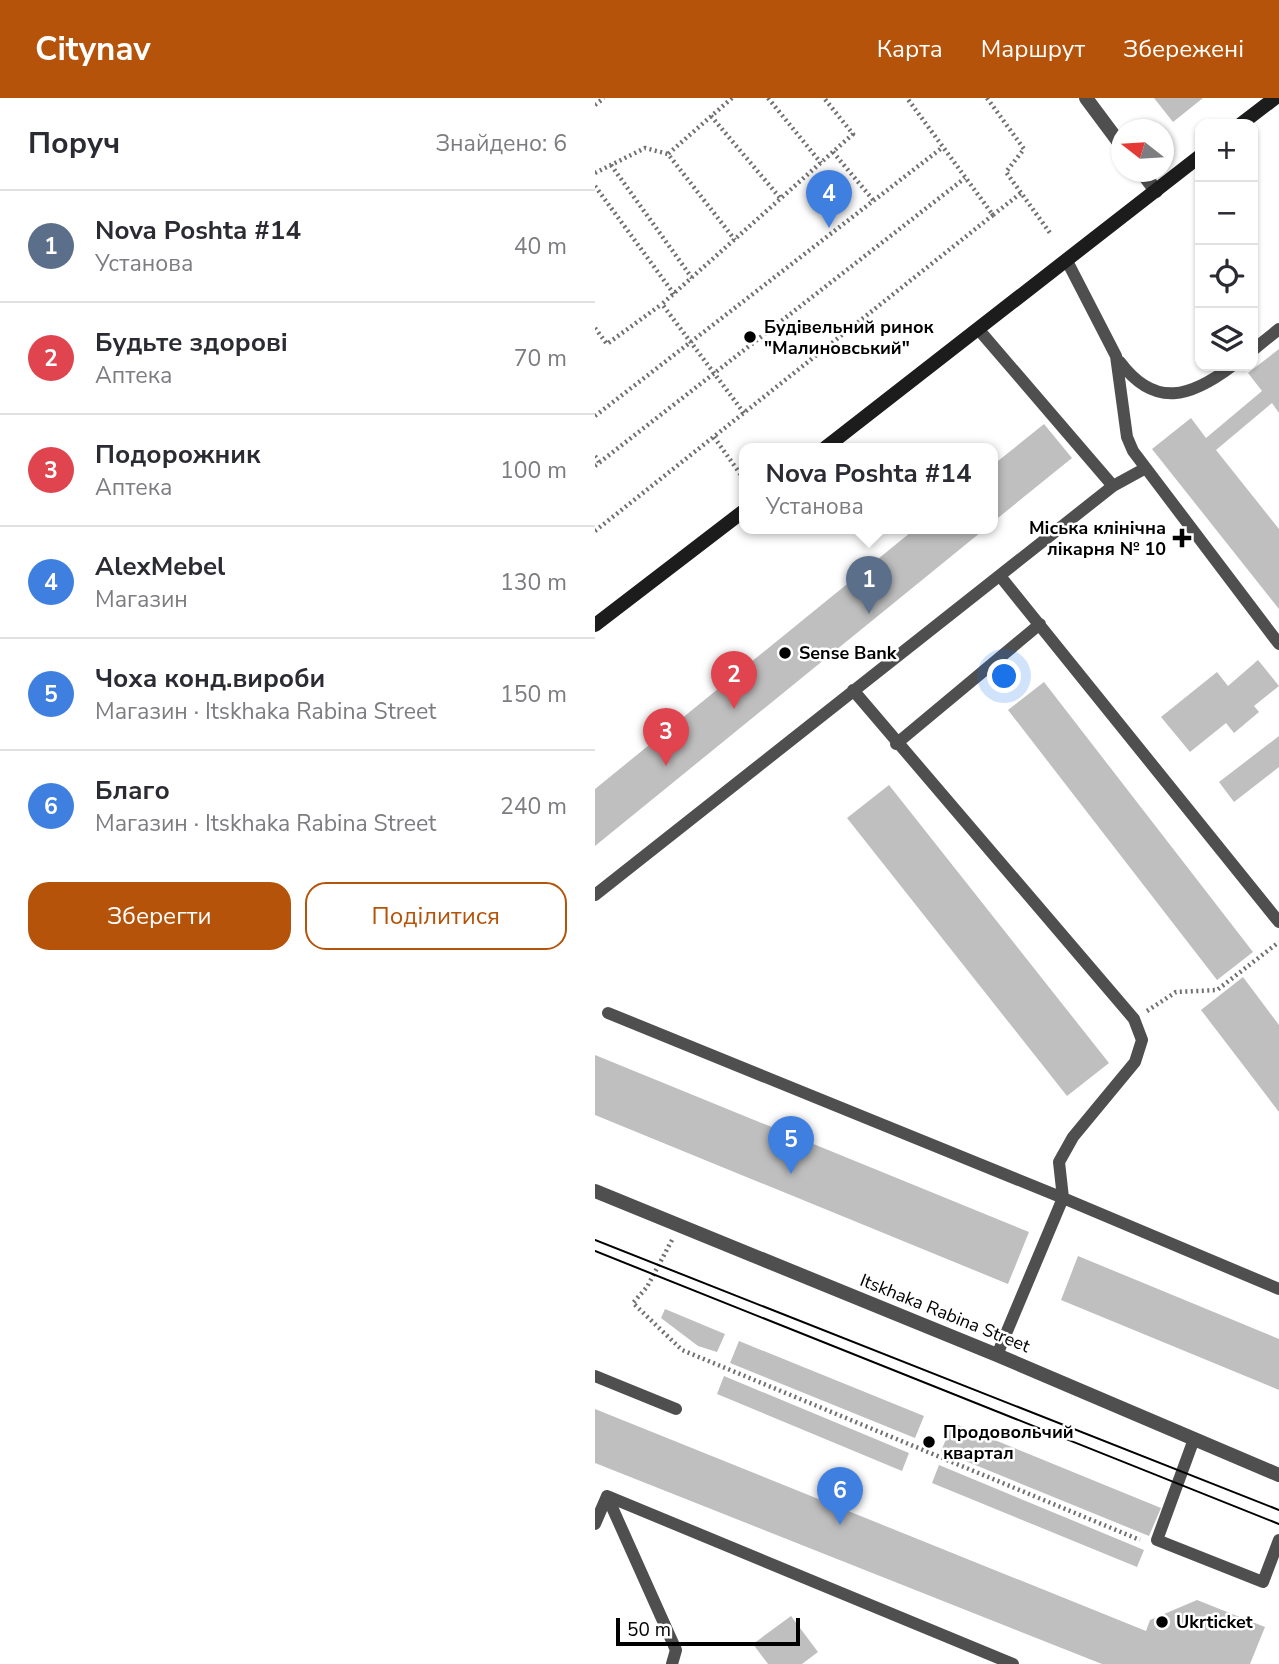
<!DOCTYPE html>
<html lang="uk">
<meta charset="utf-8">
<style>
body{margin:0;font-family:"Nunito Sans",sans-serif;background:#f2f2f3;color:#2b2b33}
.controls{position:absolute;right:21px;top:21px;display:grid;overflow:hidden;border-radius:14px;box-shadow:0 2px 5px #0004}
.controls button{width:63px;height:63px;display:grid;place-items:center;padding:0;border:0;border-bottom:2px solid #e1e1e2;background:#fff;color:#2b2b33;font:35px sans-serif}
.compass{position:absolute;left:516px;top:21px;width:63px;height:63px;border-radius:50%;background:#fff;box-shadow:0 2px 5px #0004;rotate:287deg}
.scale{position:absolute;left:21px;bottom:18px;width:184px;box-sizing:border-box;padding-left:7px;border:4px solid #000;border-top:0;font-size:19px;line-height:24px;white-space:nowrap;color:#000;-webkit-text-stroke:5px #fff;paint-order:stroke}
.you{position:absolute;left:410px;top:579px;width:24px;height:24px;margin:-18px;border:5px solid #fff;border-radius:50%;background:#1a73e8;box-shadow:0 0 0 10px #1a73e833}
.badge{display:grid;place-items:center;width:46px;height:46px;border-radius:50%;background:#b45309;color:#fff;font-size:23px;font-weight:700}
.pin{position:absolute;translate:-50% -58px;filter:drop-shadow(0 2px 4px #0008)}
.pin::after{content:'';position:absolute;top:37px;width:24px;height:21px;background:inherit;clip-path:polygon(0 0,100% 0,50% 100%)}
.popup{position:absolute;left:144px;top:345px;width:259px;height:91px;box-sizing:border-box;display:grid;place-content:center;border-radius:14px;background:#fff;filter:drop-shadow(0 2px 5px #0005);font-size:23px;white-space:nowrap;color:#7c7c81}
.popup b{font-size:26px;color:#2b2b33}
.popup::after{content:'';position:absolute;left:50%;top:100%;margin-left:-14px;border:14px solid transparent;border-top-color:#fff}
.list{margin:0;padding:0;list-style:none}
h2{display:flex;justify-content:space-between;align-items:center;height:91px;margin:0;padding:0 28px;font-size:30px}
h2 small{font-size:23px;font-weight:400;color:#7c7c81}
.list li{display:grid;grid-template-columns:46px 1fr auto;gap:21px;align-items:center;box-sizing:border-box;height:112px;padding:0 28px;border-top:2px solid #e1e1e2}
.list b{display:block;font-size:26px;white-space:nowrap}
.list p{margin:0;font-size:23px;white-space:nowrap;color:#7c7c81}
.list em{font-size:23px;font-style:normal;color:#7c7c81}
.actions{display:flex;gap:14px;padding:21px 28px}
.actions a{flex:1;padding:16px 0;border:2px solid #b45309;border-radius:21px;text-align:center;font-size:24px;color:#b45309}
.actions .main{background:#b45309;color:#fff}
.icon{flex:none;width:38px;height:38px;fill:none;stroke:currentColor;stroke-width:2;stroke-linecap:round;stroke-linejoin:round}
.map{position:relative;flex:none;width:684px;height:1566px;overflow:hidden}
header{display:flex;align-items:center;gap:42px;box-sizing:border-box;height:98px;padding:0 35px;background:#b45309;color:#fff}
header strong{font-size:33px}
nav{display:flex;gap:38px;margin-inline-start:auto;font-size:24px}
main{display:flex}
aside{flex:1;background:#fff}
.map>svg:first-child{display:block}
.building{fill:#bfbfbf}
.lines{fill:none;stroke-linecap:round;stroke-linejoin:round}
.path{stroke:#717171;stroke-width:4.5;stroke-dasharray:2 3.5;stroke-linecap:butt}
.service{stroke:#4f4f4f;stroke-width:12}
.minor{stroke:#4f4f4f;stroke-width:14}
.tertiary{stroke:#4f4f4f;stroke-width:14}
.secondary{stroke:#1c1c1c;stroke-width:14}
.tram{stroke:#000;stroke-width:2}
.poi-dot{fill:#000;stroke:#fff;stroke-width:2.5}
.labels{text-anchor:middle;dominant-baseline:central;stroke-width:5;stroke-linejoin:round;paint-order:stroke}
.poi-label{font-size:18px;font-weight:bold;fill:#000;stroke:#fff;text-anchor:start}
.street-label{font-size:18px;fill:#000;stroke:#fff}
</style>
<header>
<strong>Citynav</strong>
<nav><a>Карта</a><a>Маршрут</a><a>Збережені</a></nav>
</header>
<main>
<aside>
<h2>Поруч<small>Знайдено: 6</small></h2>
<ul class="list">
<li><span class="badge" style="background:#5c6f8a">1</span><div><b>Nova Poshta #14</b><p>Установа</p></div><em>40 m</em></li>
<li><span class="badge" style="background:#e0444e">2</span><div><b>Будьте здорові</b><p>Аптека</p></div><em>70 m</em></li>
<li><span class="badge" style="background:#e0444e">3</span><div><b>Подорожник</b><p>Аптека</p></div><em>100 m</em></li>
<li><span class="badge" style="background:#3f7fe0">4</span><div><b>AlexMebel</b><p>Магазин</p></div><em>130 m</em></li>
<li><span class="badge" style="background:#3f7fe0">5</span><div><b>Чоха конд.вироби</b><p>Магазин · Itskhaka Rabina Street</p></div><em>150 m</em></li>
<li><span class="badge" style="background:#3f7fe0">6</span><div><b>Благо</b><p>Магазин · Itskhaka Rabina Street</p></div><em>240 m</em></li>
</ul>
<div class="actions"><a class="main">Зберегти</a><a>Поділитися</a></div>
</aside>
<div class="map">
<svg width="684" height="1566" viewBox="0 0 684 1566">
<rect width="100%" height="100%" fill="#fff"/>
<path class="building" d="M559,0H608L578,24Z
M684,251V315L677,305L621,352L684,431V511L557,351L596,320L611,340L667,293L653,275Z
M449,326L477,360L398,424V367Z
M321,430H391L0,748V691Z
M663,562L684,588L659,608L664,614L639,635L631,625L595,654L566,619L622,574L633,588Z
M449,584L658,854L622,882L413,612Z
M684,638V669L639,704L624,684Z
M294,687L514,965L472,998L252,720Z
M648,879L684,927V1014L606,912Z
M0,957L434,1134L413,1186L0,1017Z
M483,1158L684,1241V1292L466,1202Z
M70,1211L130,1236L122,1254L103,1248L66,1220Z
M144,1243L329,1318L320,1340L135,1265Z
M129,1278L314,1355L307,1373L122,1296Z
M0,1311L551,1533L555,1522L602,1502L670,1529L655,1566H507L0,1365Z
M358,1325L566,1410L554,1438L346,1353Z
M344,1367L549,1452L542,1469L337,1385Z
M196,1518L223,1554L207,1566H173L158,1546Z"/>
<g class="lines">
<path class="path" d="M137,0L73,56L140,142
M173,0L226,65
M392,0L429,51L411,74L455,135
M0,7L9,0
M116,18L186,101
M238,54L279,103
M16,67L97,180
M0,75L50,50L73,56
M0,88L79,196
M398,117L426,95
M0,230L12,246L67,206
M149,315L67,206L258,36L229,0
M0,318L348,49
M119,339L146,377
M0,358L4,364
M0,368L370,80
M0,433L398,117L312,0
M552,913L581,894L622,892L684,844
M77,1142L52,1189L38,1205L87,1252L545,1442"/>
<path class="service" d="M472,163L521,258L532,339L538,353L684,546
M384,232L518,388
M658,252L684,231
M525,264C560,311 596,299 637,268
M405,478L684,824
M258,592L539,921L547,942L540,964L478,1039L464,1064L468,1100L402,1257
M301,646L445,526
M0,797L518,388L549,371
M13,915L468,1100L684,1191
M0,1278L81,1311
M599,1341L562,1442L668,1484L684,1442
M12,1398L418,1566
M12,1398L81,1552L77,1566
M0,1426L12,1398"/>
<path class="minor" d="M491,0L526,47
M547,74L561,93"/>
<path class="tertiary" d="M0,1093L402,1257L684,1377"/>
<path class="secondary" d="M646,26L680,0
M230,350L605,58
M0,527L150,412"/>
<path class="tram" d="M0,1142L684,1412
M0,1153L684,1426"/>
</g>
<g class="poi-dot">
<circle cx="155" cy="239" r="7"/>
<path d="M583.5 429.5h7v7h7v7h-7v7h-7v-7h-7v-7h7z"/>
<circle cx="190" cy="555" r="7"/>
<circle cx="334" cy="1344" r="7"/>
<circle cx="567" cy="1524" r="7"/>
</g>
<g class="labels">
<g class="poi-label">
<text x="169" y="229">Будівельний ринок<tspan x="169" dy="21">"Малиновський"</tspan></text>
<text x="571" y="430" text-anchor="end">Міська клінічна<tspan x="571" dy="21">лікарня № 10</tspan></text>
<text x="204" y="555">Sense Bank</text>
<text x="348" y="1334">Продовольчий<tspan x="348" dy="21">квартал</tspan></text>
<text x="581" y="1524">Ukrticket</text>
</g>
<g class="street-label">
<text transform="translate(350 1215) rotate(22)">Itskhaka Rabina Street</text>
</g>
</g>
</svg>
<div class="controls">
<button>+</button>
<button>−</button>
<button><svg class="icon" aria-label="locate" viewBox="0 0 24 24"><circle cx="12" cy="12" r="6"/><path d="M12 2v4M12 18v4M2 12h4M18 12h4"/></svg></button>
<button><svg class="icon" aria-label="layers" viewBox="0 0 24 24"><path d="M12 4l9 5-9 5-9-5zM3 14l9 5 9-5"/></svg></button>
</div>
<svg class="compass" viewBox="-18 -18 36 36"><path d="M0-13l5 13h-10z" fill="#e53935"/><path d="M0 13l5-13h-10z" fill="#7c7c81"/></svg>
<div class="scale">50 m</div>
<div class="you"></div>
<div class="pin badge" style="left:274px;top:516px;background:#5c6f8a">1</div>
<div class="popup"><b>Nova Poshta #14</b>Установа</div>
<div class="pin badge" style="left:139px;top:611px;background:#e0444e">2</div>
<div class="pin badge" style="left:71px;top:668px;background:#e0444e">3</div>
<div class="pin badge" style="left:234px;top:130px;background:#3f7fe0">4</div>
<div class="pin badge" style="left:196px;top:1076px;background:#3f7fe0">5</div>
<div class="pin badge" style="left:245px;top:1427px;background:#3f7fe0">6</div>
</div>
</main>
